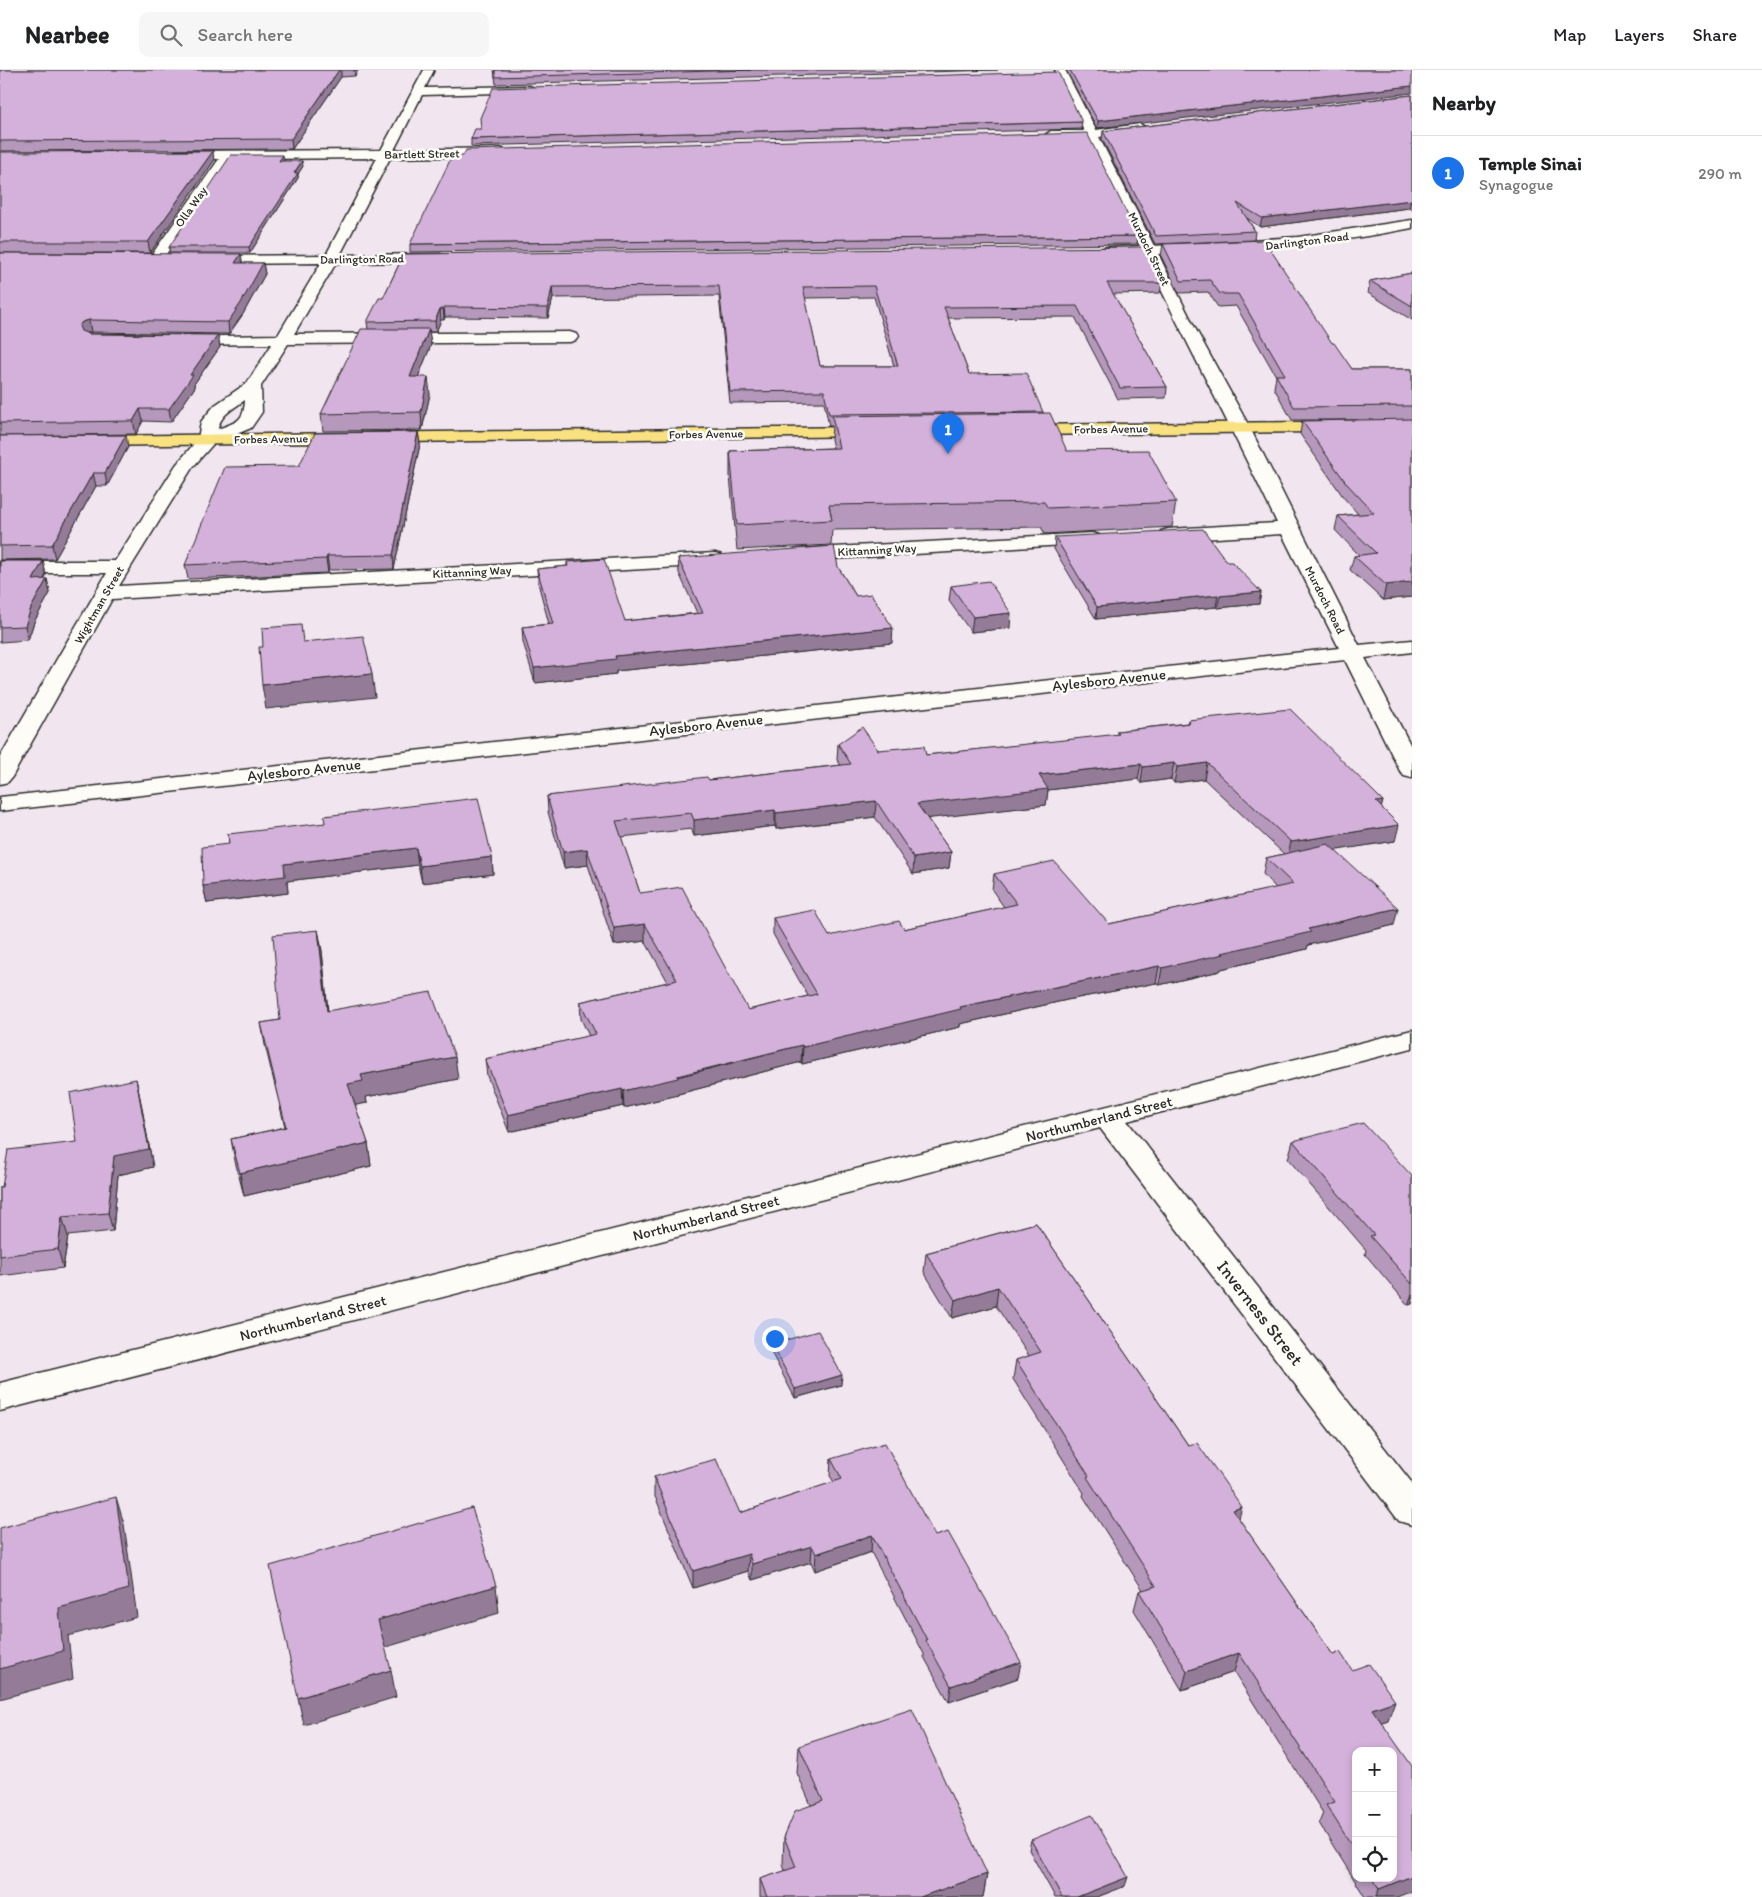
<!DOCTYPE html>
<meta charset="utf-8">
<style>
body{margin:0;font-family:Itim,sans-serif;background:#f6f6f6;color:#202124}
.controls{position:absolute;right:15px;bottom:15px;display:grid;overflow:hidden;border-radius:10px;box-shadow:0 2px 8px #0003}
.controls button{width:45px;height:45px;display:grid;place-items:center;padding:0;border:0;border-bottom:1px solid #e0e0e0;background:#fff;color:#202124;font:25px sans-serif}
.you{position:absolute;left:774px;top:1268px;width:18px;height:18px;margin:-12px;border:4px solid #fff;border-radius:50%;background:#1a73e8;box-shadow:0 0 0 8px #1a73e833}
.badge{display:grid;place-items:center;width:32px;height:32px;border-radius:50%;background:#1a73e8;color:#fff;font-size:16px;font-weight:700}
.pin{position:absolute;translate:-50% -41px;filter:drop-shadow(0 1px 2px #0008)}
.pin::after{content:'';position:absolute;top:26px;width:18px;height:15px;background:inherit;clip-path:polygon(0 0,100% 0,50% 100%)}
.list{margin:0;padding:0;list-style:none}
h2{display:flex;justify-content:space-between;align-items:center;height:65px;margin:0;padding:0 20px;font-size:21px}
h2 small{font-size:16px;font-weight:400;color:#757577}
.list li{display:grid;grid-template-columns:32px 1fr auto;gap:15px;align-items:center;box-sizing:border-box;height:75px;padding:0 20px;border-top:1px solid #e0e0e0}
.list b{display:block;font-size:19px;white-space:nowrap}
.list p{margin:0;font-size:16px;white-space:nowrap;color:#757577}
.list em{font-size:16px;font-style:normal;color:#757577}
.icon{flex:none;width:28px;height:28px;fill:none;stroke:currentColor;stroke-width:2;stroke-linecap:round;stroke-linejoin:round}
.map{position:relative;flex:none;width:1412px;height:1827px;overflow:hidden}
header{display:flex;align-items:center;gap:30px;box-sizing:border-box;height:70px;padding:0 25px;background:#fff;border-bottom:1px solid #e0e0e0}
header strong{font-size:24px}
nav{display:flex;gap:28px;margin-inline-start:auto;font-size:18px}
.search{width:350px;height:45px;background:#f6f6f6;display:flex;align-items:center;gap:12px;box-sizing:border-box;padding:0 18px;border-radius:10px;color:#757577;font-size:19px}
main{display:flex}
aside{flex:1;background:#fff}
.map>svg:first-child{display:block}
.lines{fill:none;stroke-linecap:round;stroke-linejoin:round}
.minor-casing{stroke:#2b2b2b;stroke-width:3}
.major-casing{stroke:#2b2b2b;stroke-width:3}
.minor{fill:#fdfcf7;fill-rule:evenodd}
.major{fill:#f9e181;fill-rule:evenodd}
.wall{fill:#b698bc;stroke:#2b2b2b;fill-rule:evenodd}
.shaded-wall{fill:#947c99;stroke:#2b2b2b}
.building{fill:#d4b1db;stroke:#2b2b2b;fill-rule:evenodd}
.labels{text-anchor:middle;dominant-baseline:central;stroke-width:5;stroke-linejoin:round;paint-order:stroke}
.far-street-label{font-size:12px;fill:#2b2b2b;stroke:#fdfcf7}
.street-label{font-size:15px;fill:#2b2b2b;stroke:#fdfcf7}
.near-street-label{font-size:18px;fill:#2b2b2b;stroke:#fdfcf7}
</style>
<header>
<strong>Nearbee</strong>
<div class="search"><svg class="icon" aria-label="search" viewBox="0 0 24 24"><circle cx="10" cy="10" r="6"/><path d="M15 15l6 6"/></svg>Search here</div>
<nav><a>Map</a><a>Layers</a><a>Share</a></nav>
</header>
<main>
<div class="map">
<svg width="1412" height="1827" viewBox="0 0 1412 1827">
<rect width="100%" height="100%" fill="#f1e6ef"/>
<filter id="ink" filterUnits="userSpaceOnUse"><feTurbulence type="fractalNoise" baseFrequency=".02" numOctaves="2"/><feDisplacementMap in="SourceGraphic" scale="10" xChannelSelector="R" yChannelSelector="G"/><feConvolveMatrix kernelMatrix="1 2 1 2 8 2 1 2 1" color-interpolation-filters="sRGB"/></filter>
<g filter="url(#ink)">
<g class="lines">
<g class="minor-casing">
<path id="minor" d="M424,0H434L425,18L530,16L536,19L530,22L422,25L394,80L501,78L507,82L501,86L390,88L340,185L440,184L445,185L447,188L445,191L440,192L336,193L294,264L570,262L576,264L578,267L576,270L570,272L288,274L261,316L262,342L251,358L213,374L192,398L119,516L715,483L722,485L725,489L722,493L715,495L112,529L12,707L8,712L0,714V687L107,503H0V491H115L176,395L198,369L201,352L204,348L215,335L247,313L272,274L182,275L176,273L174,270L176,267L278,265L321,193L205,194L200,193L198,190L200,187L205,186L326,185L377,88L231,89L160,193H150L148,190L219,89H176L170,85L176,81L381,80ZM245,330C244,352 236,352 218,359C220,345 234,338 245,330Z
M1055,0H1065L1096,60L1140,54L1146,58L1140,62L1099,67L1154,176L1298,167L1412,150V158C1328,175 1243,182 1158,184L1195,258L1250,358L1359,575L1412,570V582L1365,588L1412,678V708L1404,706L1400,701L1345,590L0,741V727L1339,578L1282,464L1168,471L1161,469L1158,465L1161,461L1168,459L1277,453C1234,362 1187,275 1144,184L1108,185L1103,184L1101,181L1103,178L1108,177L1140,176L1087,68L1051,69L1045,65L1051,61H1084Z
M1092,463L1099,465L1102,469L1099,473L798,491L791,489L788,485L791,481L798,479Z
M1412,960V978L1127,1051L1412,1413V1455L1399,1451L1100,1058L0,1341V1313Z"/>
</g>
<g class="major-casing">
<path id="major" d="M1412,351V361L1021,365L1015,364L1012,360L1015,356L1021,355Z
M868,357L874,358L877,362L874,366L89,376L83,375L80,371L83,367L89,366Z"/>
</g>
<use href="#minor" class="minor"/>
<use href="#major" class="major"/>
</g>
<path class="wall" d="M0,0H358L355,6L341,7L292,79L0,81Z
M494,0H998L496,14Z
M1066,0H1412L1097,58Z
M1412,25V139L1409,138L1260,157L1247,148L1255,161L1254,170L1155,174L1102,69L1103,61Z
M1082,52L1081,59L471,76V69Z
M0,82L214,91L150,183H0Z
M283,91L303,96L298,104V108L250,183H170L169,177Z
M1138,166L1137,174L410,182V174Z
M1163,174L1332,273L1352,299H1412V527L1383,530L1350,500L1354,486L1359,485L1335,460L1338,446L1358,444L1344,428L1300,364L1302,351L1358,350H1292L1274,318L1276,306L1236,236L1218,237L1208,222L1179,223L1161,186Z
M0,183L242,193H263L265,204L243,244L229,264L91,262L87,263L218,265L220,277L194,314L195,317L171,352L143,351L136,364L0,366Z
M404,184L1162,213L1160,223L1113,224L1167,317L1166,328L1118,329L1075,247L948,248L969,304L1043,342V343L1067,381L1176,432L1172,457L1045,464L1041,457L832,460L831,475L737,480L730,406V381L833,378L831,369L832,356H829L824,332L730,333L719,226L553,228L548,248L445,247L444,250H441L436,262H429L431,275L418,307L430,324L422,360L323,361L321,344L368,259L367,252L383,228ZM874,227L894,296H820L805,228Z
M1412,203V250L1368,223L1370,211Z
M418,362L420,374L394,499L329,500L328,503L188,509L185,495L299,396Z
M0,366L128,377L107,416H96L55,489L0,490Z
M1055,467L1227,492L1261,522L1259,534L1217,538L1216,537L1096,549L1054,479Z
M678,488L838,497L856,526L892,573L616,601V604L535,613L523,572L522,557L549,554L538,513L537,499L567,496V492L625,551L697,543L679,503Z
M0,491H43L46,505L44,509H47L50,523L34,552L28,570L0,572Z
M951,516L1010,558L971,562L949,531Z
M1188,650L1383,731L1381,737L1395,771L1335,780L1394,855L1308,875L1307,879L1221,899L1220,901L1159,915L1156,913L1067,930L960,954V957L802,994L801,992L678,1024V1025L624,1038L623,1036L509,1062L487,1006L485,989L589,966L581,949L580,932L668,912L645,871L614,875L588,795L564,798L548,742L547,726L709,710L841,695L837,690L838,674L878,680L926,685L1117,665V661L1187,653ZM1138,709L1141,713L1171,709L1174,713L1204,709L1284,784L1266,788L1263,804L1276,818L1109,854L994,804L992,820L1004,837L904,859L829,866L773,848V864L808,926L748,940L640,823L621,767L691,759L694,766L775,756L776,759L875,747L913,804L949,798L951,782L927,748L1046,735L1048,720Z
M228,764L492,787L493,804L422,813L418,795L287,811L288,823L207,833L203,816L229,774Z
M318,860L322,881L328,941L458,1009L366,1027L367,1033L355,1035L368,1073L371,1096L244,1126L235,1091L231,1069L285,1057L265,975L261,953L280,950Z
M136,1009L140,1028L153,1097L118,1105L113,1161L68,1166L63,1198L0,1206V1117H2L77,1072Z
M1293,1071L1412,1106V1234L1408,1235L1365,1184L1366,1180L1288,1089Z
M1036,1153L1188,1375L1333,1585L1352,1600L1388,1650L1381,1652L1397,1827H1365L1319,1753L1323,1743L1234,1602L1182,1620L1134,1540L1139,1521L1143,1520L1083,1426L1084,1423L1013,1309L1016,1290L1029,1286L996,1236L952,1248L924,1202L926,1183ZM1356,1681L1393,1808H1356Z
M772,1274L841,1315L795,1328L772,1284Z
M831,1389L935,1466L1018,1608L949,1632L924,1587V1584L871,1482L815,1501L811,1492L752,1510L748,1501L693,1518L654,1424V1407L740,1443L834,1412L830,1406Z
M799,1676L987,1804L983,1827H760V1809L785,1801L783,1794L784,1767L811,1735L797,1703Z
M1031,1770L1125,1816L1097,1827H1055L1029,1780Z"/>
<path class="shaded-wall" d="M339,0H341V7L292,79L291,69Z
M354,0H358L355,6Z
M1412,16V23L1097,58L1098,51Z
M213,81L214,91L150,183L148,172Z
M283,85L284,91H279Z
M302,91L303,96L298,104V108L250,183L249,177Z
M1411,130L1409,138L1260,157L1262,148Z
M241,184L243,195L235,193Z
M263,193L265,204L243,244L229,264L228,252Z
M552,217L553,228L548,248V238Z
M444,237L445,247L444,250L443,239Z
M440,239L441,250L436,262L435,251Z
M89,250L91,262L84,264L81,268L79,256L82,252Z
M429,259L431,275L411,325L410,307Z
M218,265L220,277L194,314L195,317L171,352L169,339L190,305Z
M428,307L430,324L422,360L421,342Z
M140,339L143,351L136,364L133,351Z
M418,362L420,374L394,499L393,485Z
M126,365L128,377L107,416L105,403Z
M93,403L96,416L55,489L52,475Z
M327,486L329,500L328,503L326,489Z
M43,491L46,505L36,524L33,510Z
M47,509L50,523L34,552L28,570L25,556L31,538Z
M1412,512V527L1383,530L1386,515Z
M1261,522L1259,534L1217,538L1220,526Z
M1218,525L1216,537L1096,549L1097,537Z
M1011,543L1010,558L971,562L973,547Z
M893,558L892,573L616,601V604L535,613L534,598L615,586Z
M372,604L375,627L266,639L262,615Z
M1174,693L1171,709L1141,713L1143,697Z
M1207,693L1204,709L1174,713L1177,697Z
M1141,694L1138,709L1048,720L1046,735L915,750L917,734L1039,705Z
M876,731L875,747L776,759V743Z
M1383,731L1379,747L1376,732Z
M775,740V756L694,766V750Z
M1399,755L1395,771L1287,788L1291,772Z
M416,778L418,795L287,811L288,823L207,833L203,816L284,794Z
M587,779L588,795L564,798L563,782Z
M951,782L949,798L913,804L914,788Z
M492,787L493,804L422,813L420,796Z
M1398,838L1394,855L1308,875L1307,879L1221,899L1220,901L1159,915L1162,898L1308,859Z
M645,854V871L614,875V858Z
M318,860L322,881L330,963L327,941Z
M1159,896L1156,913L1067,930L960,954V957L802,994L803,977L960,937L1070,914Z
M802,975L801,992L678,1024V1025L624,1038L623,1021Z
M455,987L458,1009L366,1027L367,1033L351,1036L348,1014L361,1005Z
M136,1009L140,1028L153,1097L118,1105L113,1161L108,1143L114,1086Z
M622,1019L623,1036L509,1062L508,1045Z
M368,1073L371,1096L244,1126L240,1103Z
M62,1147L68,1166L63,1198L58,1179Z
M998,1217L996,1236L952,1248L955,1230Z
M1412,1224V1234L1408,1235Z
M842,1305L841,1315L795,1328V1319Z
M116,1427L124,1454L137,1547L68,1566L73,1609L0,1629V1599L59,1538Z
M1242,1437L1237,1456L1233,1440Z
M872,1465L871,1482L815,1501L816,1484Z
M812,1476L811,1492L752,1510V1494Z
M749,1484L748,1501L693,1518V1501Z
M496,1516L499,1543L383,1578L378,1550Z
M1239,1583L1234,1602L1182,1620L1187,1601Z
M1021,1592L1018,1608L949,1632L951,1616Z
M391,1600L396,1627L304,1655L298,1628Z
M1395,1631L1388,1650L1365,1658L1372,1639Z
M987,1804L983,1827H920Z
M1412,1806V1821L1397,1827H1376L1379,1819Z
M1128,1807L1125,1816L1097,1827H1077Z"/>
<path class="building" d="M0,0H339L291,69L0,71Z
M495,0H751L495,7Z
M1070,0H1412V16L1098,51Z
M1058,2L1082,52L471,69L475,59H481L480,48L493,18Z
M1412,25V130L1262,148L1237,133L1255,161L1156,166L1103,61Z
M1087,63L1138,166L410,174L452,86H463L466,80Z
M213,81L148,172H0V82Z
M231,85H283L279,91H302L294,103H298L249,177H169Z
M1264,170L1332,273H1334L1352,299H1412V336L1294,337L1276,305H1285L1238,224H1220L1210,210L1181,211L1163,174Z
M1144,177L1162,213H1107L1167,317L1120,318L1077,236L944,237L969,304L1026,303L1043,342L829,344L824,321L730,322L719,216L552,217L548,238L444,237L443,239H440L435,251L367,252L379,228H383L404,184ZM874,216L898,296H820L803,217Z
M0,183L241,184L235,193H263L241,233L228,252L89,250L82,252L79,256L81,261L89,264L218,265L190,305H193L169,339H140L133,351L0,353Z
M1412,203V236L1370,211Z
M361,259H429L410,307H428L421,342L321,344Z
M1050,343L1067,381L1148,380L1176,432L1048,438L1044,432L829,435L832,450L737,455L730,381L839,378L832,346Z
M1412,349V512L1386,515L1354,486L1376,483L1338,446L1374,443L1347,414L1302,351Z
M418,362L393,485L327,486L326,489L185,495L225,397L299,396L315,363Z
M126,365L105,403H93L52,475L0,476V366Z
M1203,459L1227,492H1232L1261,522L1220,526L1218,525L1097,537L1055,467Z
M834,476L838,497L856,526L871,524L893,558L615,586L616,589L534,598L522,557L553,554L537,499L568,496L567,492L604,489L625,551L703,543L678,488Z
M0,491H43L33,510L47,509L31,538L25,556L0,557Z
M989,511L1011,543L973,547L951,516Z
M301,555L303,572L363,566L372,604L262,615L259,577H263L262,558Z
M1290,639L1383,731L1376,732L1399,755L1291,772L1207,693L1177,697L1174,693L1143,697L1141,694L1039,705L1048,719L917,734L951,782L914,788L876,731L776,743L775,740L694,750L691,743L616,751L640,823L682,817L748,940L817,924L773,848L815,840L829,866L899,851L904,859L1017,834L994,804L1054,791L1109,854L1293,814L1266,788L1328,774L1398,838L1308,859L1311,862L1222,883L1224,884L1162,898L1159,896L1070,914L960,937L961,939L803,977L802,975L677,1006L678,1008L623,1021L622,1019L508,1045L485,989L596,964L580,932L677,910L645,854L614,858L587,779L563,782L547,726L707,707L709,710L851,694L838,674L862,657L878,680L924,676L926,685L1119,664L1117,661L1190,653L1188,650Z
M478,728L492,787L420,796L416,778L284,794L285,806L203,816L202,777L229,774L228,764L325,753L324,746Z
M318,860L327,941L431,922L455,987L361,1005L363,1011L348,1014L368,1073L240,1103L231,1069L286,1057L261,953L280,950L273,865Z
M136,1009L149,1079L114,1086L108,1143L62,1147L58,1179L0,1186V1117H2L8,1080L77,1072L70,1023Z
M1363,1053L1412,1106V1214L1370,1166L1374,1165L1293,1071Z
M1036,1153L1188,1375L1197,1373L1242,1437L1233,1440L1333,1585L1340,1582L1352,1600L1369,1594L1395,1631L1372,1639L1412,1696V1806L1379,1819L1373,1808H1393V1681H1356V1782L1326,1735L1335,1732L1239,1583L1187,1601L1139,1521L1156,1516L1087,1407L1089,1406L1016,1290L1041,1282L998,1217L955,1230L926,1183Z
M818,1261L842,1305L795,1319L772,1274Z
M885,1373L935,1466L948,1462L1021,1592L951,1616L926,1571L927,1570L872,1465L816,1484L812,1476L752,1494L749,1484L693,1501L654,1407L716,1389L740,1443L842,1409L831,1389Z
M116,1427L129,1519L59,1538L63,1581L0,1599V1458Z
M472,1438L496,1516L378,1550L391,1600L298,1628L270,1496Z
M912,1639L987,1804L920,1827H767L760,1809L796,1797L784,1767L795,1741L823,1731L799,1676Z
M1092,1745L1128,1807L1077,1827H1062L1031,1770Z"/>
</g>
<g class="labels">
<g class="far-street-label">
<text transform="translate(422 84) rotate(-1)">Bartlett Street</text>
<text transform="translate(191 137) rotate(-55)">Olla Way</text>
<text transform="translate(1307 171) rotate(-7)">Darlington Road</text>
<text transform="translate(1149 179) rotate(64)">Murdoch Street</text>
<text transform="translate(362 189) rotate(-1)">Darlington Road</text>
<text transform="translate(1111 359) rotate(-1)">Forbes Avenue</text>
<text transform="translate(706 364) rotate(-1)">Forbes Avenue</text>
<text transform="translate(271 369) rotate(-1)">Forbes Avenue</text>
<text transform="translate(877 480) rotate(-3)">Kittanning Way</text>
<text transform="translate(472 502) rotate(-3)">Kittanning Way</text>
<text transform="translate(1325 530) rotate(63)">Murdoch Road</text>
<text transform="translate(99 535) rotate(-60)">Wightman Street</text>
</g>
<g class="street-label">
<text transform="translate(1109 610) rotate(-6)">Aylesboro Avenue</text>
<text transform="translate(706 655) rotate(-6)">Aylesboro Avenue</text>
<text transform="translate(304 700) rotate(-6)">Aylesboro Avenue</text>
<text transform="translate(1099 1049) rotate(-14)">Northumberland Street</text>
<text transform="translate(706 1148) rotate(-14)">Northumberland Street</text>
<text transform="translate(313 1248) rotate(-14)">Northumberland Street</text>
</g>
<g class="near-street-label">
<text transform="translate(1260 1243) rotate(52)">Inverness Street</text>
</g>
</g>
</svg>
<div class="controls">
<button>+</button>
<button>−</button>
<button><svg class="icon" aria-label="locate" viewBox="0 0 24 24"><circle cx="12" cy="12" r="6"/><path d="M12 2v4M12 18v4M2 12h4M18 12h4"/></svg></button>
</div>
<div class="you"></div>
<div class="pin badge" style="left:948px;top:384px">1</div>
</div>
<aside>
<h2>Nearby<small></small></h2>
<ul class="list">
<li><span class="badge">1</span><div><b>Temple Sinai</b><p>Synagogue</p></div><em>290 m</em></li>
</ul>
</aside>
</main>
